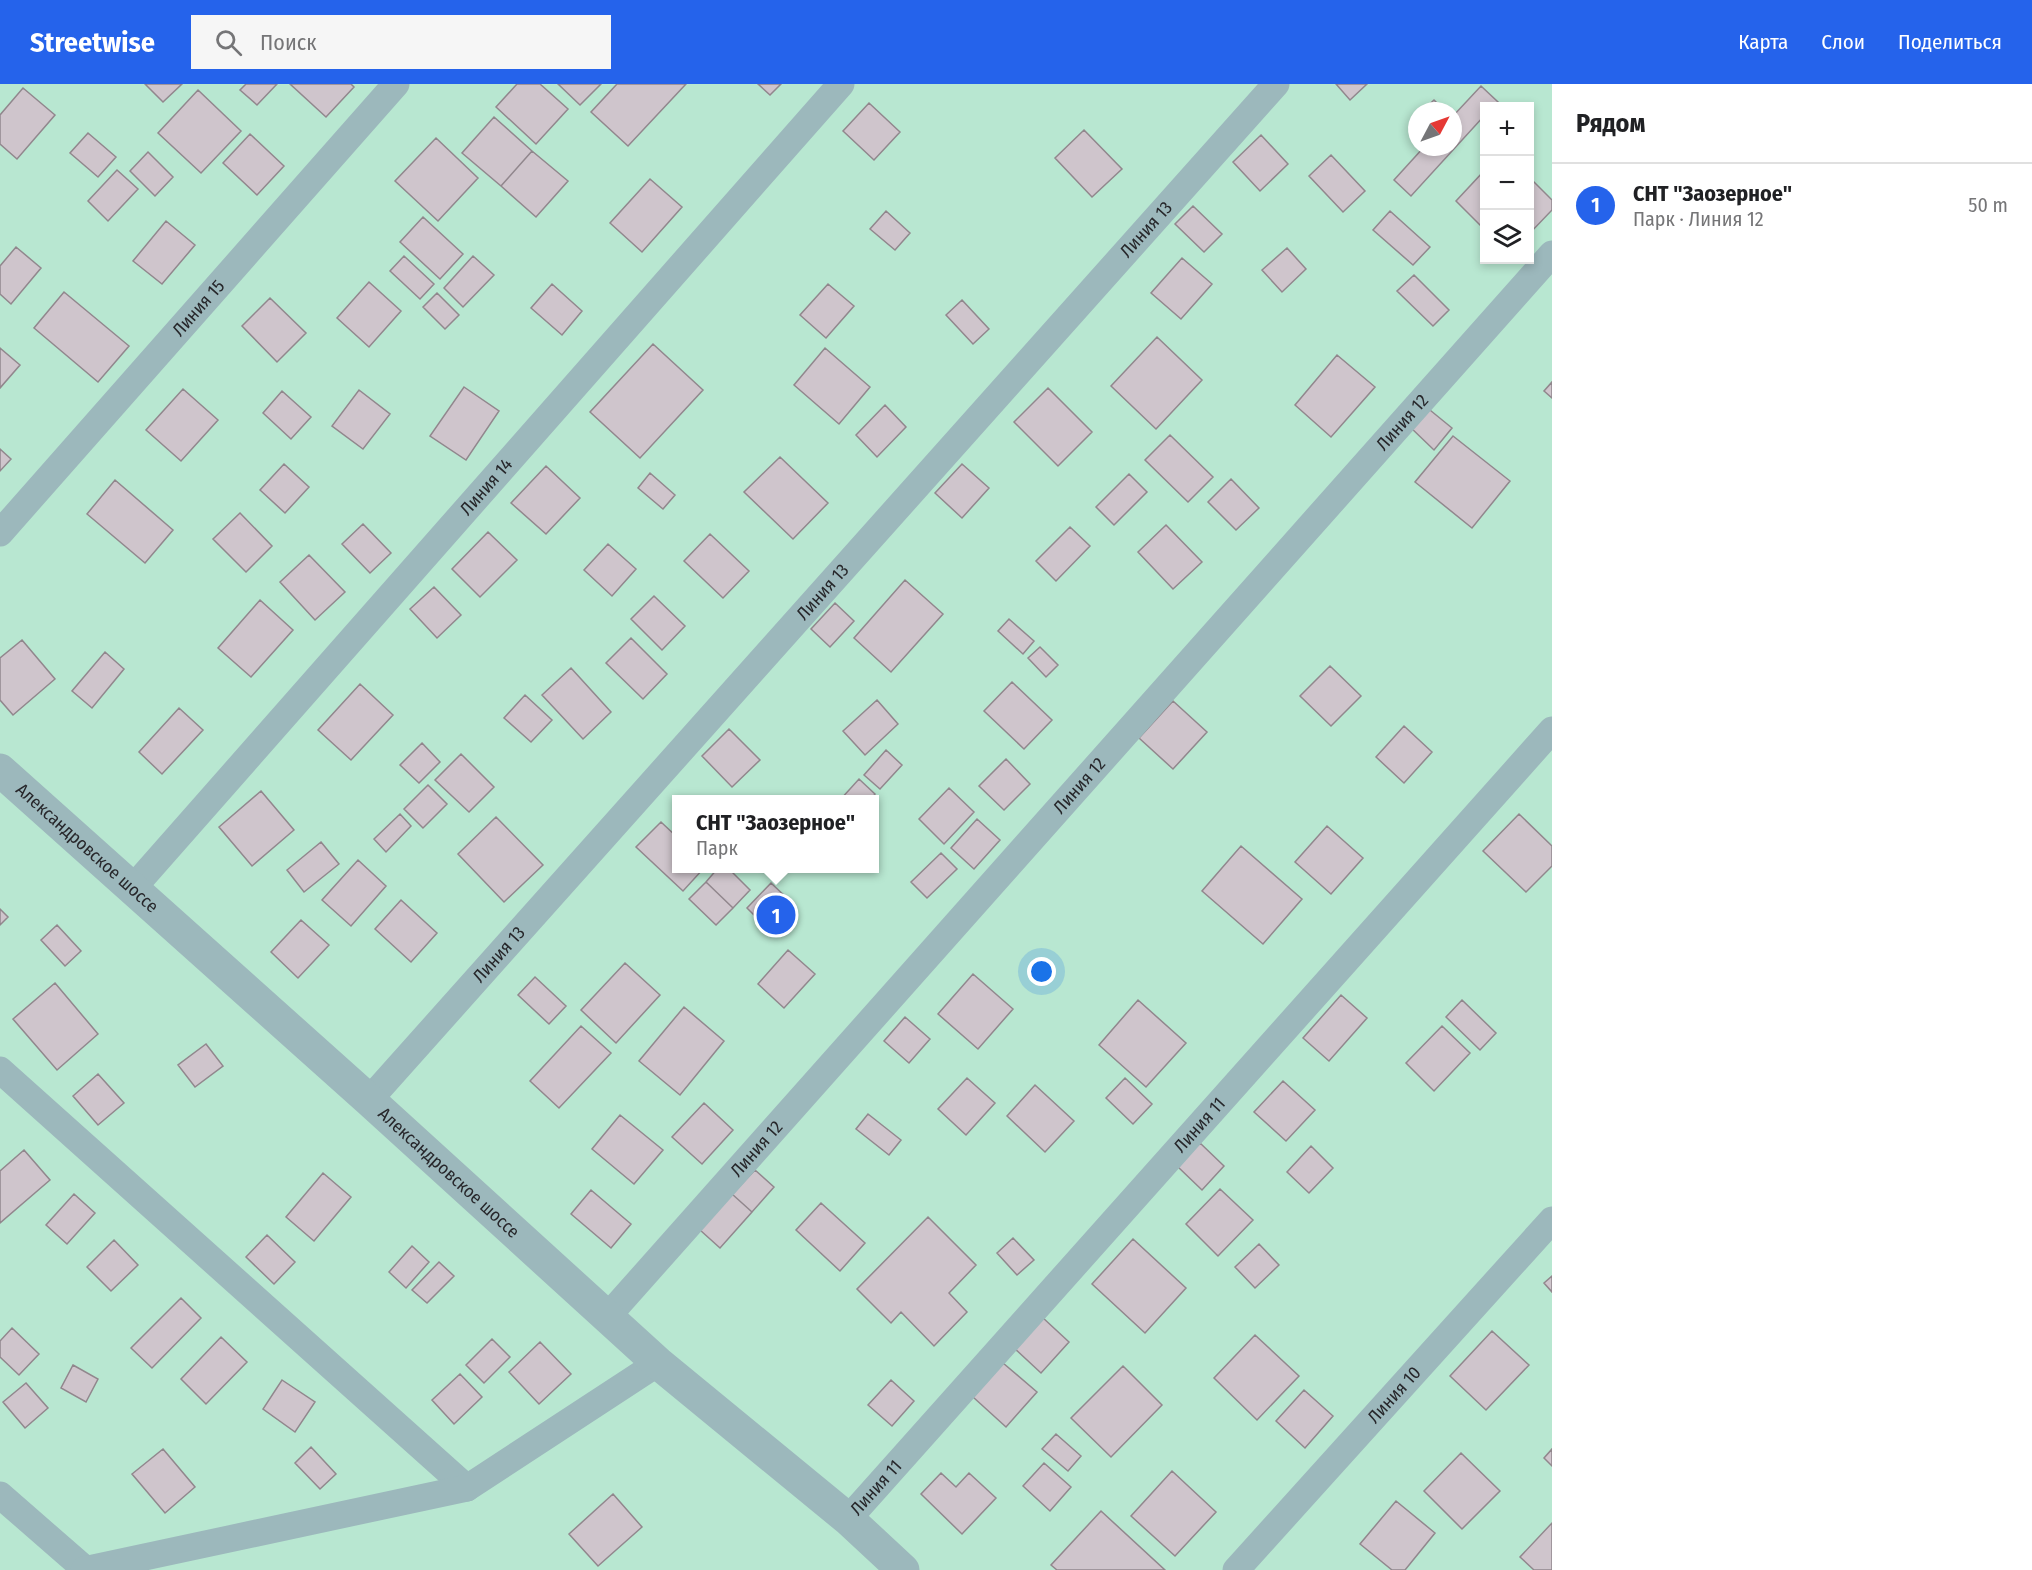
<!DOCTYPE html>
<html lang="ru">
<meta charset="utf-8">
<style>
body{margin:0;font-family:"Fira Sans Condensed",sans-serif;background:#f6f6f6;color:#202124}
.controls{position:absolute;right:18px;top:18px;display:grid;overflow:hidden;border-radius:0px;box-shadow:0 3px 9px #0003}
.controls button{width:54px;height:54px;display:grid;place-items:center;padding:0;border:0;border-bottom:2px solid #e0e0e0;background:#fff;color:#202124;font:30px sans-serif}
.compass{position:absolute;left:1408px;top:18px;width:54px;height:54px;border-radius:50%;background:#fff;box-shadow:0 3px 9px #0003;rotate:49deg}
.you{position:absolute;left:1042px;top:888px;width:21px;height:21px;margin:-15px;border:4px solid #fff;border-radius:50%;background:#1a73e8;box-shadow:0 0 0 9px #1a73e833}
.badge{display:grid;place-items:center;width:39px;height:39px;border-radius:50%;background:#2563eb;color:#fff;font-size:20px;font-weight:700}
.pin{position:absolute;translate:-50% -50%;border:3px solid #fff;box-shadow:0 2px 6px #0006}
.popup{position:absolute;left:672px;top:711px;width:207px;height:78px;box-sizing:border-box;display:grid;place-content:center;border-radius:0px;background:#fff;filter:drop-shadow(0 2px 4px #0005);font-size:20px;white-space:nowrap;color:#757577}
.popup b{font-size:22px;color:#202124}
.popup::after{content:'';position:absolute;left:50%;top:100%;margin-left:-12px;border:12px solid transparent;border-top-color:#fff}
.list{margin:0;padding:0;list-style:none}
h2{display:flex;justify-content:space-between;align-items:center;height:78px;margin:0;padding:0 24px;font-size:26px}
h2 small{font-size:20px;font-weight:400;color:#757577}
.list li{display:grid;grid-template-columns:39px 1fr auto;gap:18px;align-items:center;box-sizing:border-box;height:84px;padding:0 24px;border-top:2px solid #e0e0e0}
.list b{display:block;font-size:22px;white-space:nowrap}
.list p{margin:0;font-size:20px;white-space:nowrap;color:#757577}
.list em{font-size:20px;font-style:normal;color:#757577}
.icon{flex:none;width:33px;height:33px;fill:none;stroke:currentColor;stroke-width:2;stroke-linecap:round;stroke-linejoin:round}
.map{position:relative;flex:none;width:1552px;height:1486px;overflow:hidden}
header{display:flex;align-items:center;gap:36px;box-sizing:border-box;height:84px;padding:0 30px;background:#2563eb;color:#fff}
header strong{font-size:28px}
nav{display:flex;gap:33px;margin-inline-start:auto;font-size:21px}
.search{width:420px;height:54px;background:#f6f6f6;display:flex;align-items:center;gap:15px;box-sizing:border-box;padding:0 21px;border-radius:0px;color:#757577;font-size:22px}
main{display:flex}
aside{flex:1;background:#fff}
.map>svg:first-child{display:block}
.green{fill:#b8e7d1;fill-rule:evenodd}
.building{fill:#cfc5cc;stroke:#91878d;stroke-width:1.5}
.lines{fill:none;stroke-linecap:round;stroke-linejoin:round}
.minor{stroke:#9cb8bc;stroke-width:27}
.tertiary{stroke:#9cb8bc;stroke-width:33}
.labels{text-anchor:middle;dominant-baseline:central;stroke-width:4.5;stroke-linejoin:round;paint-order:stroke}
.street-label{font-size:18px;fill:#27272b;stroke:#fff}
</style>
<header>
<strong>Streetwise</strong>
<div class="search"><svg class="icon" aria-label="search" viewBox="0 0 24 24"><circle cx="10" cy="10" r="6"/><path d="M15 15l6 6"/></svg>Поиск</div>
<nav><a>Карта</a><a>Слои</a><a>Поделиться</a></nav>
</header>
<main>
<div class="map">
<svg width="1552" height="1486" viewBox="0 0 1552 1486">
<rect width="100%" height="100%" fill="#f2f2fc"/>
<path class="green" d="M0,0H1552V1486H0ZM1484,22H1530V176H1484ZM1417,27H1453V63H1417ZM677,716H875V784H677Z"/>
<path class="building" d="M145,0H182L163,18Z
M246,0H277L257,21L240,6Z
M290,0H351L354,3L326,33Z
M517,0H540L568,25L536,60L496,23Z
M558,0H601L580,21Z
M617,0H686L628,62L591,28Z
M758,0H781L770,11Z
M1336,0H1367L1350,16Z
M1481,2L1498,18L1493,22H1484V32L1411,112L1394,96L1424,63H1453V32Z
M23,4L55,31L17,75L0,60V31Z
M198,6L241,47L201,89L158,49Z
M1434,16L1445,27H1422Z
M869,19L900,48L874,76L843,47Z
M494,33L532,67L501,102L462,69Z
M1084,46L1122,85L1092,113L1055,74Z
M88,49L116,73L98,93L70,69Z
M250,50L284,82L257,111L223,79Z
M1261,51L1288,80L1260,107L1233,78Z
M436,54L478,94L438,137L395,97Z
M532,67L568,97L536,133L501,102Z
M148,68L173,93L155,112L130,87Z
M1331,71L1365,107L1343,128L1309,92Z
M117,86L138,105L108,137L88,117Z
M1484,87V145L1456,117Z
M1530,94L1552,116V126L1530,149Z
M650,95L682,123L642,168L610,139Z
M1193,122L1222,150L1204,168L1175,140Z
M886,127L910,149L895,166L870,145Z
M1390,127L1430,163L1413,181L1373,146Z
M423,133L463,170L440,195L400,158Z
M166,137L195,161L162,200L133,177Z
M16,163L41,184L11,220L0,210V182Z
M1287,164L1306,185L1282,208L1262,186Z
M404,172L434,200L420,215L390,187Z
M473,172L494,191L463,223L444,204Z
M1182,174L1212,200L1181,235L1151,209Z
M1414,191L1449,226L1433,242L1397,207Z
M369,198L401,227L369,263L337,234Z
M552,200L582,227L562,251L531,224Z
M828,200L854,222L826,254L800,231Z
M64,208L129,262L98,298L34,244Z
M437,209L459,231L445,245L423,223Z
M270,214L306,249L277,278L242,242Z
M962,216L989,245L973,260L946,231Z
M1157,253L1202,296L1156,345L1111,302Z
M653,260L703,306L640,374L590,328Z
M0,264L20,281L0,304Z
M825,264L870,303L839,340L794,301Z
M1337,271L1375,303L1331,353L1295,321Z
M1552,298V314L1544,307Z
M464,303L499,327L466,376L430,352Z
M1048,304L1092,348L1058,382L1014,338Z
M183,305L218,336L181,377L146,346Z
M359,306L390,330L363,365L332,342Z
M282,307L311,333L291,355L263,329Z
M885,321L906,343L877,373L856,351Z
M1425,322L1452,344L1434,366L1408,341Z
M1170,351L1213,393L1188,418L1145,376Z
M1453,352L1510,397L1472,444L1415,398Z
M0,365L11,375L0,387Z
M780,373L828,419L793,455L744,408Z
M284,380L309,403L285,429L260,406Z
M962,380L989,404L962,434L935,409Z
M546,382L580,414L546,450L511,419Z
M650,389L675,411L663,425L638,404Z
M1129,390L1147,408L1114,441L1096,423Z
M1231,395L1259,424L1236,446L1208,418Z
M115,396L173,446L145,479L87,430Z
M240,429L272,462L246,488L213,455Z
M363,440L391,469L370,489L342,460Z
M1166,441L1202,478L1173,505L1138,468Z
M1070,443L1090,462L1056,497L1036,477Z
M488,448L517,476L480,513L452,485Z
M710,450L749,487L723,514L684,477Z
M608,460L636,485L612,512L584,486Z
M309,471L345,508L315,536L280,498Z
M905,496L943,530L891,588L854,554Z
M434,503L461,531L437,554L410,525Z
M654,512L685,542L662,566L631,535Z
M260,516L293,546L251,593L218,564Z
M835,519L854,537L830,563L811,545Z
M1009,535L1034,557L1023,570L998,547Z
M631,554L667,590L643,615L606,579Z
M22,556L55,595L13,631L0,616V574Z
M1040,563L1058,581L1046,593L1028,574Z
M105,568L124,585L92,624L72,607Z
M1330,582L1361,612L1331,642L1300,612Z
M571,584L611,628L583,655L542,611Z
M1012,598L1052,636L1024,665L984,627Z
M360,600L393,631L351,676L318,646Z
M525,611L552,636L531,658L504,634Z
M877,616L898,640L865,671L843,647Z
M1173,617L1207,648L1173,685L1139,654Z
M179,624L203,646L162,690L139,668Z
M1404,642L1432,668L1404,699L1376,673Z
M729,645L760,676L732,703L702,672Z
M422,659L440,678L419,699L400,681Z
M886,666L902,681L880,705L864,691Z
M461,670L494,703L469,728L435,696Z
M1006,675L1030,700L1004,726L979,702Z
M859,695L875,710L870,716H840Z
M428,701L447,720L423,744L404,725Z
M949,704L974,728L944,760L919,735Z
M261,707L294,746L252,782L219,743Z
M400,730L411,742L386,768L374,755Z
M1519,730L1552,762V782L1526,808L1483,767Z
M496,733L543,781L504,818L458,770Z
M977,735L1000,756L974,785L951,764Z
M661,738L677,753V784H704L683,807L636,763Z
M1327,742L1363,774L1331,810L1295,778Z
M321,758L339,780L304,808L287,786Z
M1241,762L1302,815L1263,860L1202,807Z
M941,769L957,785L927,814L911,798Z
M358,776L386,802L351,842L322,816Z
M718,784H728L750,806L733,824L706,798Z
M706,798L733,824L716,841L689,815Z
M771,799L789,816L764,841L747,824Z
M401,816L437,849L411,878L375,845Z
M0,825L8,833L0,841Z
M301,836L329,861L298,894L271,868Z
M57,841L81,867L65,882L41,856Z
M788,866L815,890L784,924L758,900Z
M625,879L660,911L616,959L581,926Z
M973,890L1013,925L978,965L938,930Z
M535,893L566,922L549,940L518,911Z
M55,899L98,950L57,986L13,935Z
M1341,911L1367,934L1329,977L1303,954Z
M1138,916L1186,959L1146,1003L1099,961Z
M1462,916L1496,949L1480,966L1446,933Z
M684,923L724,957L680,1011L639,977Z
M905,933L930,955L909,979L884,957Z
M581,942L611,969L559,1024L530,997Z
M1442,942L1470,969L1434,1007L1406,979Z
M206,960L223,982L195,1003L178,981Z
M98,990L124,1019L98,1041L73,1012Z
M967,994L995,1019L966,1051L938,1025Z
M1125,994L1152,1020L1133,1040L1106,1014Z
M1283,997L1315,1026L1286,1057L1254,1028Z
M1035,1001L1074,1037L1045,1068L1007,1032Z
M704,1019L733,1046L702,1080L672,1053Z
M868,1030L901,1056L889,1071L856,1045Z
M620,1031L663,1066L634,1100L592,1065Z
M1200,1059L1224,1082L1202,1106L1177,1082Z
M1311,1062L1333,1084L1309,1109L1287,1088Z
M24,1066L50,1096L0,1139V1087Z
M755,1086L774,1103L752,1128L732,1110Z
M323,1089L351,1113L314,1157L286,1133Z
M1220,1105L1253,1136L1218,1172L1186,1140Z
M591,1106L631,1140L611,1164L571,1130Z
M74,1110L95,1129L67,1160L46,1141Z
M732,1110L752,1128L720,1164L700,1146Z
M821,1119L865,1159L840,1187L796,1146Z
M928,1133L976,1181L949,1209L967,1228L934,1262L901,1228L891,1239L857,1205Z
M267,1151L295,1178L274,1200L246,1173Z
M1013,1154L1034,1176L1017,1191L997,1169Z
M1133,1155L1186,1204L1145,1249L1092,1200Z
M114,1156L138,1181L111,1207L87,1183Z
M1259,1160L1279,1181L1255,1204L1235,1183Z
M412,1162L429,1178L406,1204L389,1188Z
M439,1178L454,1192L427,1219L412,1206Z
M1552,1192V1208L1544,1199Z
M181,1214L201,1234L152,1284L131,1264Z
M1042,1233L1069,1258L1041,1289L1014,1264Z
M12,1244L39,1270L19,1291L0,1273V1257Z
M1492,1247L1529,1281L1486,1326L1450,1292Z
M1255,1251L1299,1292L1257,1336L1214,1294Z
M221,1253L247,1278L206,1320L181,1295Z
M492,1255L510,1273L484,1299L466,1281Z
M540,1258L571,1290L539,1320L509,1288Z
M1003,1279L1037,1308L1006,1343L973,1313Z
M73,1281L98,1295L86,1318L61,1304Z
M1123,1282L1162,1321L1111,1373L1071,1334Z
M460,1290L482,1313L454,1340L432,1316Z
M282,1296L315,1318L295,1348L263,1325Z
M891,1296L914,1317L892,1342L868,1321Z
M26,1299L48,1324L25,1344L3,1318Z
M1304,1306L1333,1332L1305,1364L1276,1337Z
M1056,1350L1081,1372L1068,1387L1042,1365Z
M311,1363L336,1390L320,1405L295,1379Z
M163,1365L195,1403L165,1429L132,1390Z
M1552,1365V1382L1544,1374Z
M1461,1369L1500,1407L1462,1445L1424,1407Z
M1044,1379L1071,1403L1050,1427L1023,1402Z
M1172,1387L1216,1428L1175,1472L1131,1432Z
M941,1389L956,1403L969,1389L996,1414L962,1450L921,1410Z
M613,1410L642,1443L598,1482L569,1450Z
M1396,1417L1435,1449L1405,1486H1392L1360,1460Z
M1101,1427L1165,1486H1057L1051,1481Z
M1552,1439V1486H1534L1520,1473Z"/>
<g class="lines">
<g class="minor">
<path id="s1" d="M0,449L396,0"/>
<path id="s2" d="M132,805L841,0"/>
<path d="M0,986L467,1404"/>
<path id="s3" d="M369,1016L1276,0"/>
<path id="s4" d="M607,1233L1552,170"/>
<path d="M0,1411L86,1486"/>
<path id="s5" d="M848,1435L1552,646"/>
<path d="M84,1486L467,1404L658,1279"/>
<path id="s6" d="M1236,1486L1552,1136"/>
</g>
<path class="tertiary" id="s7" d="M0,686L369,1016L658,1279L848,1435L903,1486"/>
</g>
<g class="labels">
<g class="street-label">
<text stroke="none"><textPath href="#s3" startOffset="1167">Линия 13</textPath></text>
<text stroke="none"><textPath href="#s1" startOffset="300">Линия 15</textPath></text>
<text stroke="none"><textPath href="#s4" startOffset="1197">Линия 12</textPath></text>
<text stroke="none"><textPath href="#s2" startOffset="536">Линия 14</textPath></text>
<text stroke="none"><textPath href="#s3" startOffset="681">Линия 13</textPath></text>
<text stroke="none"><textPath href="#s4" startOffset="711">Линия 12</textPath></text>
<text stroke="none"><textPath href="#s7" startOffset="117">Александровское шоссе</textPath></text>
<text stroke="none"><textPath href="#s3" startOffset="195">Линия 13</textPath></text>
<text stroke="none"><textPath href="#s5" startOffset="528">Линия 11</textPath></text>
<text stroke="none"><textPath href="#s4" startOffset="225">Линия 12</textPath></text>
<text stroke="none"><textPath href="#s7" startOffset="603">Александровское шоссе</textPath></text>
<text stroke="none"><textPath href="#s6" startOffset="236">Линия 10</textPath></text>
<text stroke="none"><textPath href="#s5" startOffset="42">Линия 11</textPath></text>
</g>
</g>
</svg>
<div class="controls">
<button>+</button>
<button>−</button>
<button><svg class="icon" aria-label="layers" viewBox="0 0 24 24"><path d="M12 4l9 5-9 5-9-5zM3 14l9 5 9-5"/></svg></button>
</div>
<svg class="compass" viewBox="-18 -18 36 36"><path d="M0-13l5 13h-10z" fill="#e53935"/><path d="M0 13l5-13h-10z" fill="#757577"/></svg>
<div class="you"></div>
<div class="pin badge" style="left:776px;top:831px">1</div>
<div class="popup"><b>СНТ &quot;Заозерное&quot;</b>Парк</div>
</div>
<aside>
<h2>Рядом<small></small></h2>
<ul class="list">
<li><span class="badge">1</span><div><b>СНТ &quot;Заозерное&quot;</b><p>Парк · Линия 12</p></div><em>50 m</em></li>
</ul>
</aside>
</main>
